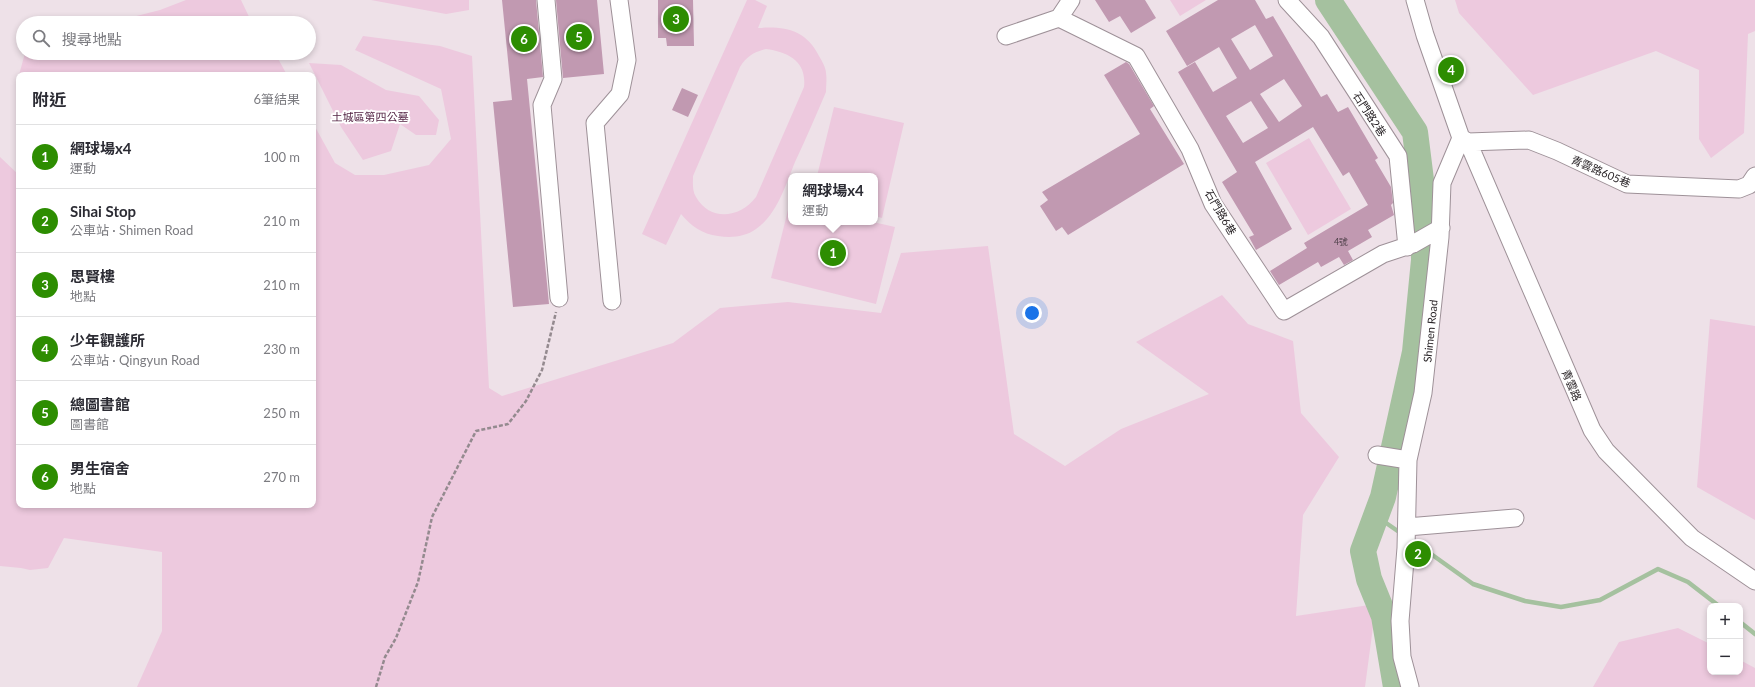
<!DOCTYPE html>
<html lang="zh-TW">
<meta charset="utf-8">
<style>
body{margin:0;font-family:Lato,"Noto Sans TC",sans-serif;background:#f7f7f7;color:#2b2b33}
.controls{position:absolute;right:12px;bottom:12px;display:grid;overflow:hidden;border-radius:8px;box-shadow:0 2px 6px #0003}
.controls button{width:36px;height:36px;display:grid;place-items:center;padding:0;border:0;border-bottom:1px solid #e1e1e2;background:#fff;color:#2b2b33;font:20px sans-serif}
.you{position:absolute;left:1032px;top:313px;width:14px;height:14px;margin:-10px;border:3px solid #fff;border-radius:50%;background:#1a73e8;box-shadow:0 0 0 6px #1a73e833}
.badge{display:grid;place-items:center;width:26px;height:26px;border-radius:50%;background:#2d8d01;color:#fff;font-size:13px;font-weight:700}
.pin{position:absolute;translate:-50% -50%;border:2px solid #fff;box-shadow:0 1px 4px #0006}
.popup{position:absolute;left:788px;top:173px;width:90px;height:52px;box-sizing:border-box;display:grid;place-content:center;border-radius:8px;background:#fff;filter:drop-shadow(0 1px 3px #0005);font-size:13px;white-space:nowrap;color:#7c7c81}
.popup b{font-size:15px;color:#2b2b33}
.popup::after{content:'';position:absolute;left:50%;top:100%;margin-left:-8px;border:8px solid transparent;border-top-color:#fff}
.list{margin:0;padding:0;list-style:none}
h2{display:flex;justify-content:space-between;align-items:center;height:52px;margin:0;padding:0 16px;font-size:17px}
h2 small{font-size:13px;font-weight:400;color:#7c7c81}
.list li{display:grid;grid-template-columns:26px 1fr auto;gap:12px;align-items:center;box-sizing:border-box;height:64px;padding:0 16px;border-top:1px solid #e1e1e2}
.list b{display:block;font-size:15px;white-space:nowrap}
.list p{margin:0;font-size:13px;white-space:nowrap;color:#7c7c81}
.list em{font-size:13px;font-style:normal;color:#7c7c81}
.icon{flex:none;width:22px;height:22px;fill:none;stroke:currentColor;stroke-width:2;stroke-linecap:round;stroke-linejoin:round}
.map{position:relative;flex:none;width:1755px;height:687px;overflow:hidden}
.search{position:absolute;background:#fff;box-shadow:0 2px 6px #0003;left:16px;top:16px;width:300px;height:44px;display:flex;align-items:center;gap:10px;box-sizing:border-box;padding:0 14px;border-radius:22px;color:#7c7c81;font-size:15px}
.panel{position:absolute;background:#fff;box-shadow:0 2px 6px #0003;left:16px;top:72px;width:300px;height:436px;border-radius:8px}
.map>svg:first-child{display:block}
.green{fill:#edc9de;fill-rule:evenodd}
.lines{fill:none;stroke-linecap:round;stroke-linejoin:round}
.stream{stroke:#a5c19f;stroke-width:4.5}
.river{stroke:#a5c19f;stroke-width:26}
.building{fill:#c199b1;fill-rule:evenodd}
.minor-casing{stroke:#9e9198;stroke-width:19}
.path{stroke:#948a8f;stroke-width:2.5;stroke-dasharray:4 2;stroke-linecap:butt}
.minor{stroke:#fff;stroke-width:17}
.labels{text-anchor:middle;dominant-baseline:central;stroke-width:4;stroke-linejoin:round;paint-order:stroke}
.number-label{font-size:9px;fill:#4f414a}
.street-label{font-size:11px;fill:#292427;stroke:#fff}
.park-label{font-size:11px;fill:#4f1e3f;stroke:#fff}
</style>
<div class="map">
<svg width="1755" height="687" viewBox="0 0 1755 687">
<rect width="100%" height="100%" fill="#eee1e8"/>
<path class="green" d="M186,0H241L252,23H109L160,10Z
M371,0H469V10L446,14Z
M747,0H755L767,6L758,28C785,26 806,30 819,56C822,61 826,68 826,73C827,79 826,86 826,92C816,115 806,139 795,162C786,184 777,215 756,229C745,237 731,238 718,236C702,234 691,226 681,214L666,245L642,234ZM766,49C788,52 807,61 804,87L756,197C741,217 711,223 696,197C692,191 693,182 693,176L740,67C747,56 754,52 766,49Z
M1170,0H1206L1180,16Z
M1455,0H1755V31L1748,34L1744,133L1711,158L1699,139V70L1656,51L1533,95L1459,13Z
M363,36L440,46L472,56L489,388L502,396L673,343L720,308L788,302L881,313L901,253L988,246L1014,434L1065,466L1121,429L1209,394L1136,342L1222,295L1248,324L1293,341L1301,413L1339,457L1303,515L1296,616L1376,604L1365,687H137L162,631V552L64,538L48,568L30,570L21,568L0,566V157L19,175V505H313V123L335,163L355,175H384L429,165L451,139L441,89L355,50Z
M25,53H275L287,75H19Z
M309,63L341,65L386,90L419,96L439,120L436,135H416L400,124L391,151L363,160L341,127Z
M834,107L904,123L882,218L875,216V176H817Z
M1309,138L1351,209L1308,235L1266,163Z
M790,202L791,222H873L895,227L876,304L771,278Z
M1710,319L1755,326V520L1697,487Z
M1678,628L1710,644V672H1740V660L1755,668V687H1593L1619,642Z"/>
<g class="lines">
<path class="stream" d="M1376,516L1402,534
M1410,539L1473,584L1525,601L1561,607L1600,600L1658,569L1688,582L1719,606
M1740,622L1755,634"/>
<path class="river" d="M1328,0L1415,132L1423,196L1424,260L1415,352L1383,497L1363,551L1369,579L1384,616L1396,687"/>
</g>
<path class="building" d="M502,0H536L543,77L527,79L549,304L513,307L493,102L512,100Z
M556,0H597L604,74L563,78Z
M658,0H693L694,46H667L666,38H658Z
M1095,0H1145L1156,18L1131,33L1120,16L1109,22Z
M1218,0H1255L1266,19L1273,16L1321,97L1327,94L1338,112L1348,107L1378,158L1375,160L1391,187L1393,203L1391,205L1394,215L1368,230L1372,237L1348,251L1353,260L1344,265L1339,257L1321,267L1318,262L1279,285L1270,271L1307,248L1304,243L1368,205L1349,172L1343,176L1313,127L1255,162L1292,229L1256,250L1249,237L1254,235L1222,182L1237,172L1178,72L1195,62L1213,92L1237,78L1219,47L1187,66L1166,31ZM1255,25L1273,56L1250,70L1231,39ZM1284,79L1302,106L1279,122L1260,94ZM1251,101L1268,128L1243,143L1226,116Z
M1126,62L1129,64L1154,106L1150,109L1184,164L1068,235L1062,227L1056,231L1040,206L1048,200L1042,192L1140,134L1104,75Z
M682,88L698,95L688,117L672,110Z"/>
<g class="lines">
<g class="minor-casing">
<path id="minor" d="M546,0L553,79L542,105L559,298
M1287,0L1321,37L1398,156L1407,247
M1415,0L1425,35L1461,138L1468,142L1592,430L1606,451L1692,538L1755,581
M1059,18L1136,56L1190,149L1213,204L1284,311L1383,254L1413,244L1441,228
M1006,36L1059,18L1071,0
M1468,142L1529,140L1557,151L1627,184L1739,189L1749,185L1755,176
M612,301L595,123L620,94L627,60L619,0
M1377,455L1408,460
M1407,527L1515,518
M1410,687L1402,657L1400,621L1406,548L1408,460L1423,393L1440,237L1442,183L1461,138"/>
</g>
<path class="path" d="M376,687L385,657L396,638L418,582L432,517L476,431L508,424L526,401L542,370L556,312"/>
<use href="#minor" class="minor"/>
</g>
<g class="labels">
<g class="number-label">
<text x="1341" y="241">4號</text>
</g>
<g class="street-label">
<text transform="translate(1370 114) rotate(57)">石門路2巷</text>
<text transform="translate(1601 171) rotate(23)">青雲路605巷</text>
<text transform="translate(1221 212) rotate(60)">石門路6巷</text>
<text transform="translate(1430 331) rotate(-84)">Shimen Road</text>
<text transform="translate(1572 385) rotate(67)">青雲路</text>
</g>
<g class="park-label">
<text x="370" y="116">土城區第四公墓</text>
</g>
</g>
</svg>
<div class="controls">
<button>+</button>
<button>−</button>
</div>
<div class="you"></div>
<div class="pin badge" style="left:833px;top:253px">1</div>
<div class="popup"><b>網球場x4</b>運動</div>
<div class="pin badge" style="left:1418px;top:554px">2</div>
<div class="pin badge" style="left:676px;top:19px">3</div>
<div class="pin badge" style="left:1451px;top:70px">4</div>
<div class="pin badge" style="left:579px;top:37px">5</div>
<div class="pin badge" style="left:524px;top:39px">6</div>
<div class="search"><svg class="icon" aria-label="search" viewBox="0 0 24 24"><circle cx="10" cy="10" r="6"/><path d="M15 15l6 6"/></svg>搜尋地點</div>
<section class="panel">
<h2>附近<small>6筆結果</small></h2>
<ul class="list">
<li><span class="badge">1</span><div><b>網球場x4</b><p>運動</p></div><em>100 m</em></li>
<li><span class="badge">2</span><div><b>Sihai Stop</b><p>公車站 · Shimen Road</p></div><em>210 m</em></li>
<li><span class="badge">3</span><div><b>思賢樓</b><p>地點</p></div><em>210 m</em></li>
<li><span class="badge">4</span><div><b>少年觀護所</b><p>公車站 · Qingyun Road</p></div><em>230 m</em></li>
<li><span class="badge">5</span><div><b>總圖書館</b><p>圖書館</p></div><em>250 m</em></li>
<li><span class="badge">6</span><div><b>男生宿舍</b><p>地點</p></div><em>270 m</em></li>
</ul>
</section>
</div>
